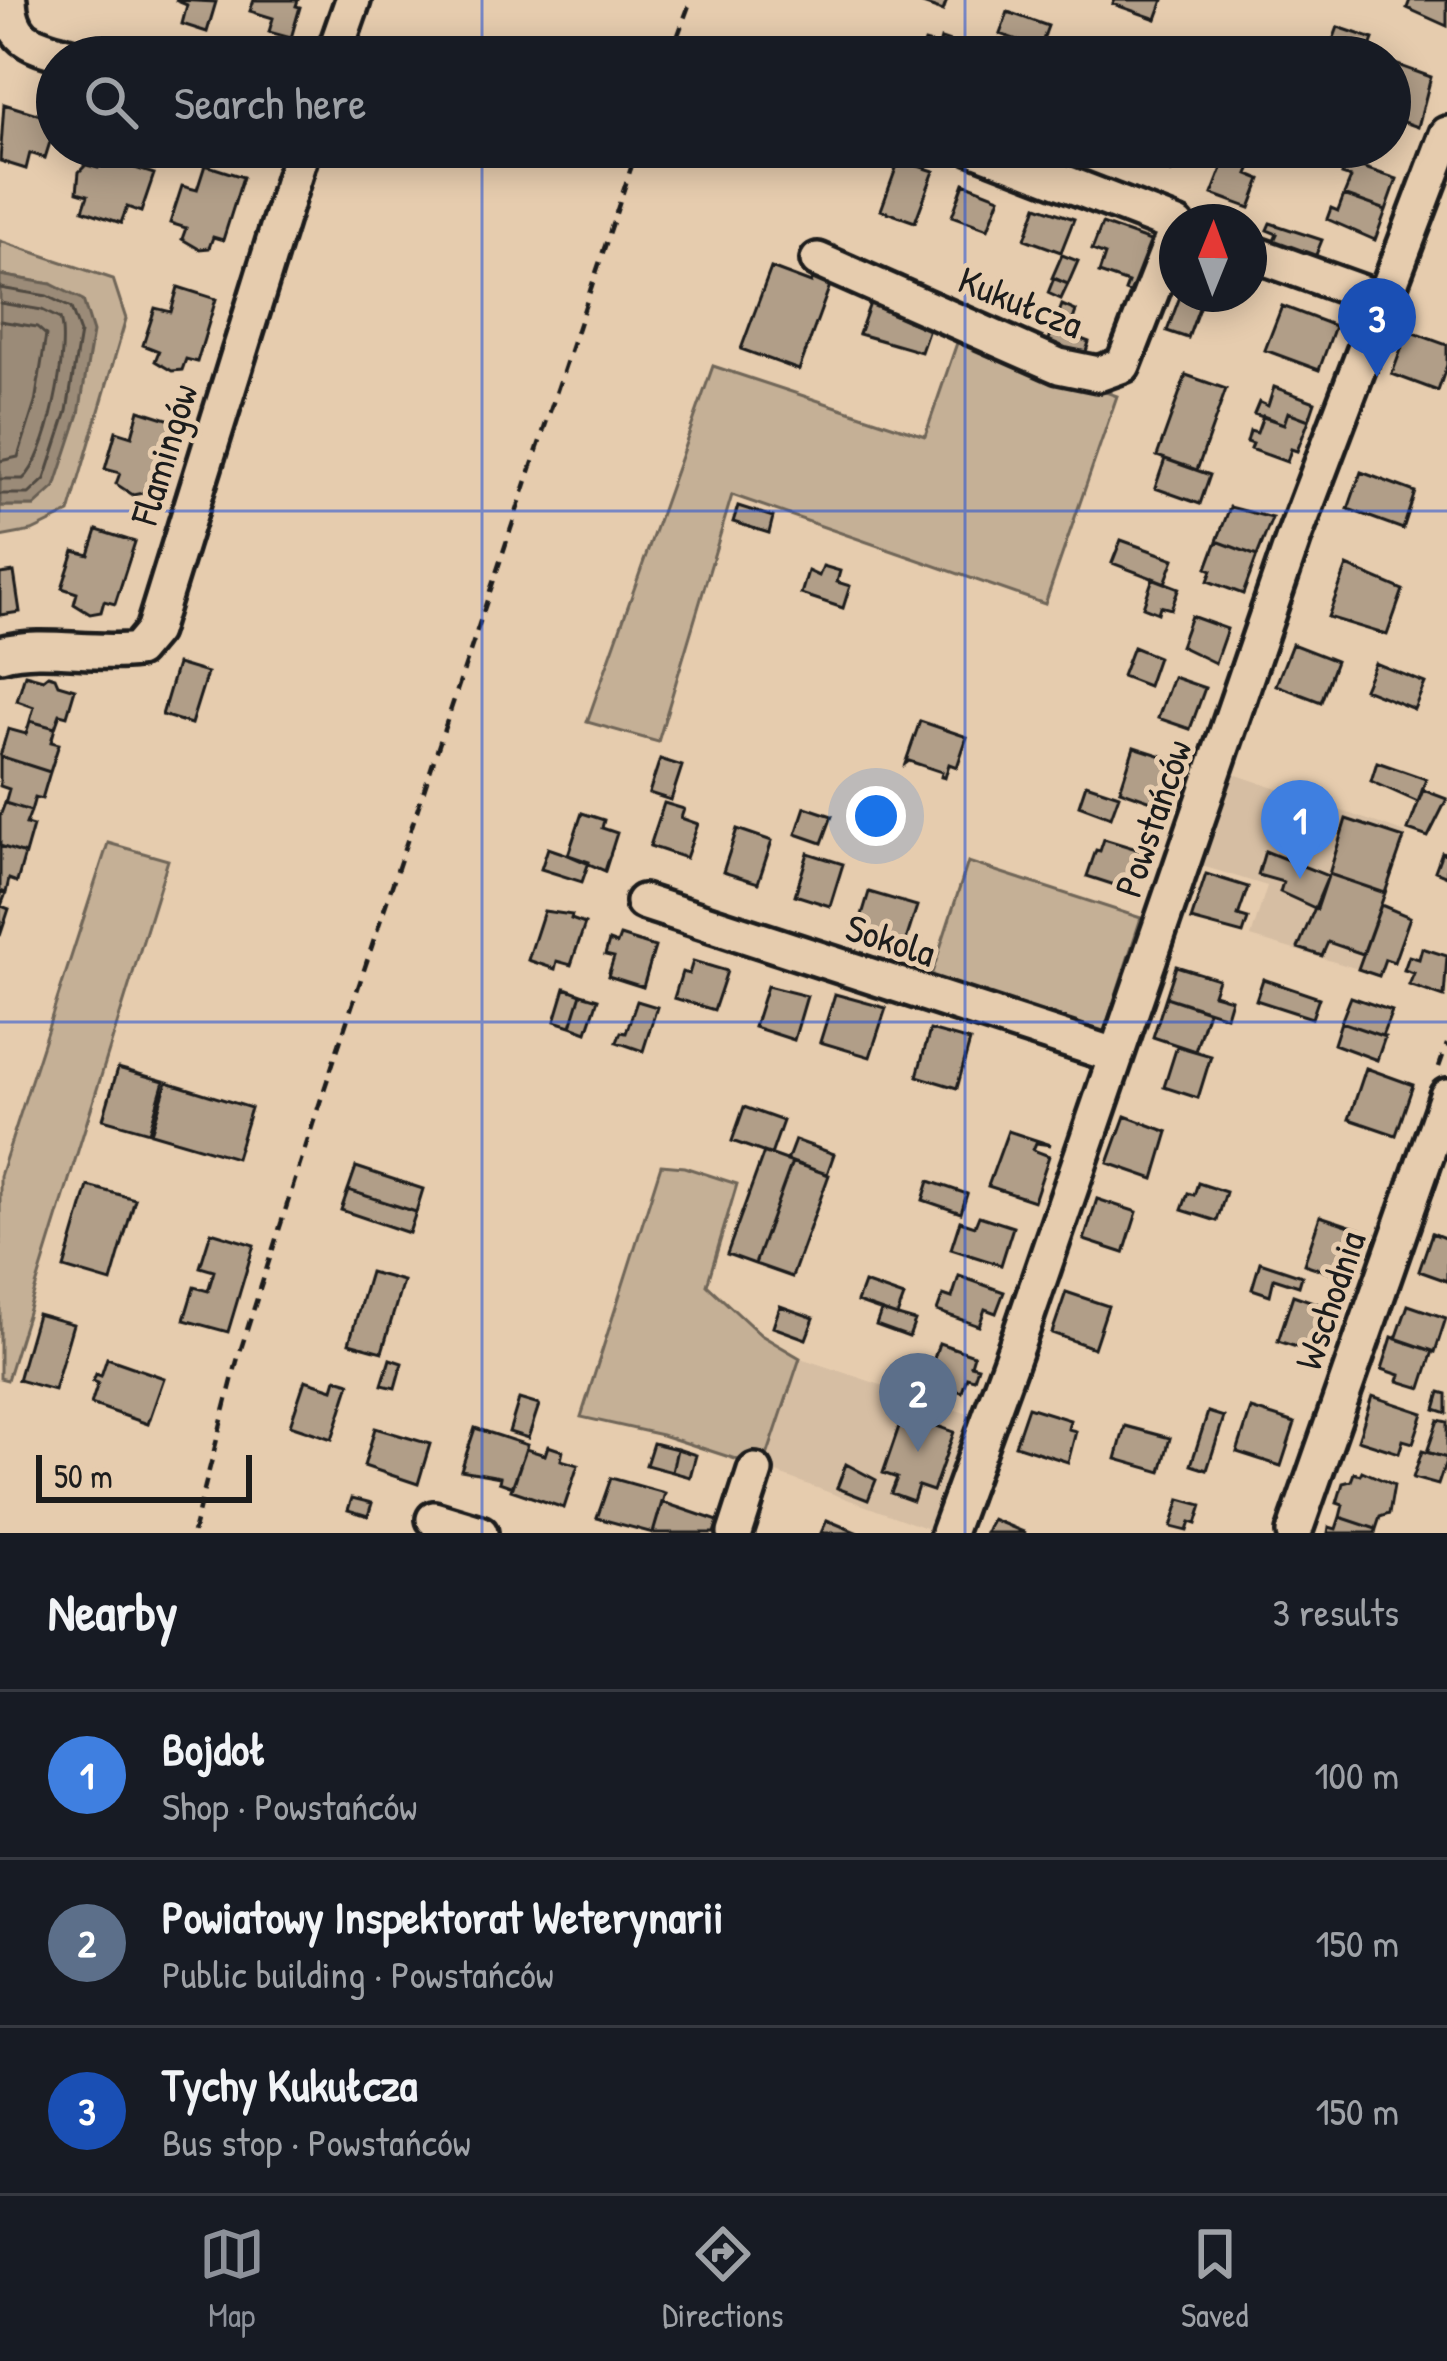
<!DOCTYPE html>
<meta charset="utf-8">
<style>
body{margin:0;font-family:"Patrick Hand",sans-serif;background:#20242c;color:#f1f3f6}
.compass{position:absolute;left:1159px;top:204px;width:108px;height:108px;border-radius:50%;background:#171b24;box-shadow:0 6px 30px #0003;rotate:1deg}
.scale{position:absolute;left:36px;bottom:30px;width:216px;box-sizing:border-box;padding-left:12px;border:6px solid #1c1c1c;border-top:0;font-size:33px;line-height:42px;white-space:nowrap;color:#1c1c1c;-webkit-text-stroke:9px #e6ccae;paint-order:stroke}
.you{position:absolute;left:876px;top:816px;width:42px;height:42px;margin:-30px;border:9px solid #fff;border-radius:50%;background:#1a73e8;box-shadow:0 0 0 18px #1a73e833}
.badge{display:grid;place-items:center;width:78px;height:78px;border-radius:50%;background:#8c9099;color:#fff;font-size:39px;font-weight:700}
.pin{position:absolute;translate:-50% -99px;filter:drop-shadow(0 3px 6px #0008)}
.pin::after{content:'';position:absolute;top:63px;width:42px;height:36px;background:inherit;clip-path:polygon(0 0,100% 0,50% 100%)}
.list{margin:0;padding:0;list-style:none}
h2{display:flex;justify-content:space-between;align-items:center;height:156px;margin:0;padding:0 48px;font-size:51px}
h2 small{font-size:39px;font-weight:400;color:#9ea1a6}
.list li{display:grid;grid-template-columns:78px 1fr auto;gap:36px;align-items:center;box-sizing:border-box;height:168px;padding:0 48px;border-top:3px solid #363941}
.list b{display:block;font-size:45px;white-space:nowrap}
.list p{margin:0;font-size:39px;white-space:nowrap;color:#9ea1a6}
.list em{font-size:39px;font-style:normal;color:#9ea1a6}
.icon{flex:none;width:66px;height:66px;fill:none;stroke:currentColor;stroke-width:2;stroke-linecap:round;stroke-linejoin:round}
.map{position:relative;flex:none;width:1447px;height:1533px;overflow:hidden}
.search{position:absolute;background:#171b24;box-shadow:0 6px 30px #0003;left:36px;right:36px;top:36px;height:132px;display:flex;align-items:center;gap:30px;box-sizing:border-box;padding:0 42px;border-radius:66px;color:#9ea1a6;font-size:45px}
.sheet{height:660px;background:#171b24}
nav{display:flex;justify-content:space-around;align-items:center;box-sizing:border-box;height:168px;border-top:3px solid #363941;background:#171b24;font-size:33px;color:#9ea1a6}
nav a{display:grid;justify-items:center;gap:6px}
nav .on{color:#8c9099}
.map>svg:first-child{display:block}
.built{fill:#d6bea3}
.green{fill:#c5b096;stroke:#706659;stroke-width:3}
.water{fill:#9b8b78;stroke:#685f53;stroke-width:3}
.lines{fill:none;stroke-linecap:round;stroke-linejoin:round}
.shore{stroke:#4f4841;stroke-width:3}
.building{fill:#b19e88;stroke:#1c1c1c;stroke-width:3}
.minor-casing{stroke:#1c1c1c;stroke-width:42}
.path{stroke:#1c1c1c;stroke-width:4.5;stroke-dasharray:12 9;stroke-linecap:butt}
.minor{stroke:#e6ccae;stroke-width:33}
.grid{fill:none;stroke:#1d4ed8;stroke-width:3;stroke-opacity:0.55}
.labels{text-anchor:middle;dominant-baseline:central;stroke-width:10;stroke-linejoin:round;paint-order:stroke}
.street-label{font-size:39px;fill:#1c1c1c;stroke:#e6ccae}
</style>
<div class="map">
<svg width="1447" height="1533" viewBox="0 0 1447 1533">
<rect width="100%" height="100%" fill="#e6ccae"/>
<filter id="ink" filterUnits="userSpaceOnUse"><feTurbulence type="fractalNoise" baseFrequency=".00833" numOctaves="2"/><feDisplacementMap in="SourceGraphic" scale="24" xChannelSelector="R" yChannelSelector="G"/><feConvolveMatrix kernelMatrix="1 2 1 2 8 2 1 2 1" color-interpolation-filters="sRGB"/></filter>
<g filter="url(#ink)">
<path class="built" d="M1231,773L1406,833L1358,969L1251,937L1267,886L1199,865Z
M800,1358L977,1417L931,1530L763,1468Z"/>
<path class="green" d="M0,241L113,279L126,319L69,513L32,531L0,537V506H34L51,284L0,275Z
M958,340L1117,396L1045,604L732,495L658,742L587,722L713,366L925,436Z
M108,843L168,860L7,1380L0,1378V1176Z
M968,862L1141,918L1103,1035L930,979Z
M661,1165L684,1167L737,1184L707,1285L761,1335L800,1358L763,1468L662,1435L581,1417Z"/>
<path class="water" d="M0,275L51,284L83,300L93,332L79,414L55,487L34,506H0Z"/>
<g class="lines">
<path class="shore" d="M0,288L47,296L71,308L80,333L67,411L45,479L29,494H0
M0,303L42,310L60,319C70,348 47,460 23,479H0
M0,321L37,327L46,335L35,403L18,457L0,461"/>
</g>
<path class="building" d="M175,0L216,2L207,32L182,24L187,5Z
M254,0H298L296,6L300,7L291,38L269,32L273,18L250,11Z
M911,0H947L943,11Z
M1115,0H1163L1156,19L1113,4Z
M1410,0H1447V26L1407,8Z
M1008,12L1048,26L1040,48L1000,34Z
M1338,27L1373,39L1367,55L1332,43Z
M941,39L956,44L954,52L969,57H920L925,42L939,46Z
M1392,63L1431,77L1418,127L1390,117Z
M4,104L57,120L45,158L30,153L26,169L0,161Z
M823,147H861L856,161Z
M1067,147H1097L1093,157Z
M1130,147H1181L1171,172L1126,156Z
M101,157L154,174L141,212L127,207L121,223L83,210L88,195L77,192L79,172L86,165L98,168Z
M1226,158L1251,167L1248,174L1261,179L1250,208L1212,194Z
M899,160L934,171L915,222L881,210Z
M1347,162L1397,179L1386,210L1344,195L1351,178L1342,175Z
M205,165L243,177L223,240L213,237L209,248L199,249L182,239L186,228L170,223L182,186L197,190Z
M964,183L1000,197L988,229L952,216Z
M1344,195L1386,210L1375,240L1327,219L1331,208L1338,211Z
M1037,206L1074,219L1061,252L1025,239Z
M1270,223L1322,240L1313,262L1272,245L1277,234L1267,230Z
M1102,224L1156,243L1136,295L1125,291L1128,283L1099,273L1105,255L1092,250Z
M1062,255L1078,261L1068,284L1052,278Z
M771,268L811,283L814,274L832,280L799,370L741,349Z
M1054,278L1068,284L1061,299L1048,293Z
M178,287L216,299L197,362L186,359L182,370L172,371L155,361L159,351L143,345L155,308L171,312Z
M1181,294H1204L1188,338L1167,331Z
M873,295L912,310L908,321L929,329L921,352L859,334Z
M1062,305L1076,311L1068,334L1089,342L1084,358L1047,345Z
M1282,306L1335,326L1319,370L1265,350Z
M1408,331L1447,345V365L1438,391L1392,374Z
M1186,375L1226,389L1197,470L1157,456Z
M1274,387L1315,402L1309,420L1288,412L1284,424L1254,414L1259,402L1268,406Z
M139,410L177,422L158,485L147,482L143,493L133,495L116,484L120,473L105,469L116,431L132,436Z
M1288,412L1309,420L1297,451L1291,449L1287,462L1251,449L1253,444L1247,442L1250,431L1257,433L1263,416L1284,424Z
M1165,459L1210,475L1200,504L1155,488Z
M1361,472L1415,492L1403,529L1348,509Z
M738,506L773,517L769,533L733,522Z
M1230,507L1272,518L1257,556L1217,541Z
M97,530L135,542L115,604L104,601L101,612L90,614L74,604L77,593L62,588L74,551L89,555Z
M1121,540L1174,559L1165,583L1112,563Z
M1217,541L1257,556L1243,594L1208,581L1212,570L1207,568Z
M823,566L840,571L837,582L850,586L843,608L801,594L808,571L819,576Z
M1347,566L1403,590L1387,635L1328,617Z
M14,572L20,612L0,615V574Z
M1153,578L1179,588L1171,609L1160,606L1158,613L1143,607Z
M1191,616L1227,629L1215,663L1180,646Z
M1292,644L1336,661L1321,702L1276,685Z
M1133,647L1158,657L1148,686L1122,676Z
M1375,663L1425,683L1414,709L1364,689Z
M177,664L207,673L191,724L162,715Z
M25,674L43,679L48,675L55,677L58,684L75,689L67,716L60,714L55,728L30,721L34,707L17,701Z
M1173,677L1205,688L1190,729L1158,718Z
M30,721L55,728L51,742L59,744L50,772L0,756L8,729L26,734Z
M920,721L967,737L957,767L949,764L945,778L941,777L942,772L909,761L905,764Z
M1134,747L1178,761L1163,805L1120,790Z
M0,756L50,772L42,799L35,797L31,811L5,803L9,789L0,786Z
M660,759L682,766L671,800L649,793Z
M1377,762L1426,779L1418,802L1371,781Z
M1086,784L1119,795L1111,817L1079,805Z
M1423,790L1447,799L1428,837L1408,830Z
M5,803L31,811L26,824L33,826L25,854L0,846V816Z
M664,803L684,809L681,818L698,824L686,858L650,846Z
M805,807L832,816L822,843L796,834Z
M582,813L604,820L602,828L617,833L605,871L568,855Z
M1346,819L1404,838L1385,893L1329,874Z
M737,829L772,841L758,883L723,872Z
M1104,839L1140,850L1127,889L1087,876L1096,850L1100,851Z
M0,846L25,854L17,882L9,879L6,893L0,891Z
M548,848L589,862L582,882L541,869Z
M1265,851L1328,876L1317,909L1280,892L1283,882L1258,875Z
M1442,852L1447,854V876L1435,871Z
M808,853L843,864L830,906L795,895Z
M1206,874L1248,887L1238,916L1248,919L1243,934L1191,920Z
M1329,874L1385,893L1363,954L1328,942L1322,956L1298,948Z
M0,891L6,893L1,906L9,909L0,936Z
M869,892L917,906L902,953L855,938Z
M1381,905L1410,917L1394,962L1385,959L1379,976L1358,969Z
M544,911L572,915L571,919L585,924L571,965L557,961L555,969L528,960Z
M620,936L655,947L643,987L608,976L614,957L605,955L609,941L617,944Z
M1422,948L1447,956L1444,997L1409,985L1414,973L1404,970L1409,956L1419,959Z
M693,961L727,971L714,1010L674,998L682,972L689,974Z
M1176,966L1218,979L1213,994L1231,999L1226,1016L1166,997Z
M1263,979L1319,998L1312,1018L1256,1000Z
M767,986L807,996L794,1040L754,1027Z
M565,988L581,994L571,1026L555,1021Z
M581,994L598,999L587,1032L571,1026Z
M835,994L886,1008L870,1057L820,1042Z
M1166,997L1208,1011L1195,1051L1153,1037Z
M1351,997L1392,1011L1382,1036L1341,1022Z
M637,1001L657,1007L643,1051L617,1042L621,1032L626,1033Z
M1341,1022L1385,1037L1377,1060L1334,1044Z
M930,1030L970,1041L957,1088L917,1076Z
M1177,1046L1211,1056L1198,1098L1164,1087Z
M118,1068L164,1081L149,1132L103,1119Z
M1366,1068L1413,1085L1396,1135L1349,1119Z
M167,1082L251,1108L236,1158L151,1133Z
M744,1107L783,1121L771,1155L732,1141Z
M1125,1116L1168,1132L1154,1179L1108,1163Z
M1008,1131L1051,1145L1036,1143L1033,1150L1049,1156L1034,1201L988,1186Z
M795,1140L834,1154L827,1174L787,1161Z
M764,1152L792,1162L755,1264L727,1254Z
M792,1162L829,1175L792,1277L755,1264Z
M356,1167L423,1189L416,1212L348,1190Z
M929,1181L967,1194L961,1213L923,1200Z
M1198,1183L1226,1192L1217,1221L1182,1210L1188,1193L1194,1195Z
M88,1186L135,1199L111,1282L64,1268Z
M348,1190L416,1212L409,1233L341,1210Z
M1097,1199L1137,1212L1124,1253L1084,1240Z
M979,1216L1013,1227L1001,1265L951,1249L960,1221L975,1226Z
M1320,1216L1362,1230L1346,1278L1304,1264Z
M211,1232L254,1245L228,1332L184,1320L194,1287L208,1291L214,1271L200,1267Z
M1432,1233L1447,1239V1281L1419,1271Z
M1260,1262L1302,1276L1299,1286L1274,1278L1270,1295L1252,1289Z
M370,1272L403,1281L382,1352L349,1343Z
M959,1276L1004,1292L996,1313L985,1309L979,1326L937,1311L943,1295L952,1298Z
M864,1283L904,1297L897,1316L857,1302Z
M1066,1292L1108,1306L1094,1348L1052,1333Z
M1293,1295L1336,1310L1321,1355L1278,1341Z
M1408,1305L1446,1318L1435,1352L1396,1339Z
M780,1306L814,1318L806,1339L773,1327Z
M881,1311L915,1321L909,1337L876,1325Z
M37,1314L73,1324L54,1390L18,1380Z
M1392,1337L1433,1351L1421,1388L1398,1381L1400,1375L1382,1369Z
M939,1343L974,1355L971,1365L978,1367L974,1379L967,1377L962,1392L927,1380Z
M107,1358L164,1378L148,1424L91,1404L98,1383L93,1381L96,1374L101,1376Z
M390,1359L402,1363L395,1388L382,1385Z
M336,1379L350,1383L332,1439L290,1425L305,1380L333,1389Z
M1440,1392L1447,1394V1413L1435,1409Z
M1372,1396L1423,1413L1413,1443L1403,1440L1399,1453L1358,1440Z
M519,1399L539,1405L528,1438L509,1432Z
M1028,1407L1070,1420L1068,1429L1076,1431L1068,1462L1015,1445Z
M1251,1409L1295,1423L1281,1466L1237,1452Z
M1208,1412L1224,1417L1207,1470L1191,1465Z
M923,1414L936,1419L934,1425L954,1432L933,1491L918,1486L913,1501L891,1493L897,1478L883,1473L903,1415L920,1421Z
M1438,1420L1447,1422V1458L1427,1452Z
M1125,1426L1170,1438L1161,1472L1116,1459Z
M375,1428L430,1444L418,1484L364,1466Z
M475,1428L527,1445L513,1487L499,1482L500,1477L461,1470Z
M653,1443L677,1449L672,1472L646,1465Z
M548,1446L563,1451L561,1460L578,1465L564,1508L511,1490L526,1449L545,1455Z
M677,1449L696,1455L690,1477L672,1472Z
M1422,1451L1447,1458L1438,1485L1413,1478Z
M846,1464L876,1480L868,1500L837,1488Z
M1362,1471L1394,1485L1389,1514L1380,1517L1376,1529L1340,1517L1343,1505L1337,1503L1343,1483L1351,1481L1354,1473L1360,1475Z
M611,1478L665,1493L653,1533L597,1518Z
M352,1498L372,1503L368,1516L348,1510Z
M1180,1499L1202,1505L1196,1524L1190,1522L1187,1531L1171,1527Z
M662,1502L718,1521L714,1533H653Z
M1340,1517L1376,1529L1375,1533H1328L1329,1527L1336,1529Z
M992,1519L1026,1533H986Z
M827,1520L858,1533H821Z"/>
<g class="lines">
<g class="minor-casing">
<path id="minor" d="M9,0C11,45 36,45 73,57
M333,57L353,0
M972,147L1177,226
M1249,252L1385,301
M818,260L1059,366L1098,374L1123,365L1177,227
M0,654C43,642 92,656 137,650L153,631L303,147
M643,902L1114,1055
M434,1519L480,1533
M735,1533L755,1471
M948,1533L1023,1327L1294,537L1447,134
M1294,1533L1447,1096"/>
</g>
<path class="path" d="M670,57L691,0
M1439,1067L1447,1044
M193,1533L237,1361L320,1102L638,147"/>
<use href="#minor" class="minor"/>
</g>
</g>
<path class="grid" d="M482,0V57M965,0V57M482,147V1533M965,147V1533M0,511H1447M0,1022H1447"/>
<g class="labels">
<g class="street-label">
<text transform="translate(1021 301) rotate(22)">Kukułcza</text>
<text transform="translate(163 454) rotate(-73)">Flamingów</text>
<text transform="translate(1152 818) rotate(-71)">Powstańców</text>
<text transform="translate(891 939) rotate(18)">Sokola</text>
<text transform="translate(1329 1300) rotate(-71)">Wschodnia</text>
</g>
</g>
</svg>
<svg class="compass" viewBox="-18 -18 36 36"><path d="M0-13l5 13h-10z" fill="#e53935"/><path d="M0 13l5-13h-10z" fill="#9ea1a6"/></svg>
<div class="scale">50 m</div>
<div class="you"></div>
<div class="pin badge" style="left:1300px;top:879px;background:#3f7fe0">1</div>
<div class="pin badge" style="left:918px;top:1452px;background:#5c6f8a">2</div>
<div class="pin badge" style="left:1377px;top:377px;background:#1a4fb4">3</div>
<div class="search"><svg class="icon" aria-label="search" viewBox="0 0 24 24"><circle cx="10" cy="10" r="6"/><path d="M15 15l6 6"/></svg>Search here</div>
</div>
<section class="sheet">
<h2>Nearby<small>3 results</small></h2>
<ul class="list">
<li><span class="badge" style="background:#3f7fe0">1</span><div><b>Bojdoł</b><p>Shop · Powstańców</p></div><em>100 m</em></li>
<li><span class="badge" style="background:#5c6f8a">2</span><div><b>Powiatowy Inspektorat Weterynarii</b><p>Public building · Powstańców</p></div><em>150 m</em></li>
<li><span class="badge" style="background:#1a4fb4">3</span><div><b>Tychy Kukułcza</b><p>Bus stop · Powstańców</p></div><em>150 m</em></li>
</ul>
</section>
<nav>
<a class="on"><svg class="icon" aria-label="map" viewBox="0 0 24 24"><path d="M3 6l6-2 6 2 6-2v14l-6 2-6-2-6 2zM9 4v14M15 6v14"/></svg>Map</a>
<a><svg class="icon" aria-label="directions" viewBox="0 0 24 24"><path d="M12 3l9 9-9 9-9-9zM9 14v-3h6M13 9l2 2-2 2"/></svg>Directions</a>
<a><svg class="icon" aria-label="saved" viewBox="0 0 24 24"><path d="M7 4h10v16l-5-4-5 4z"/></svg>Saved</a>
</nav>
